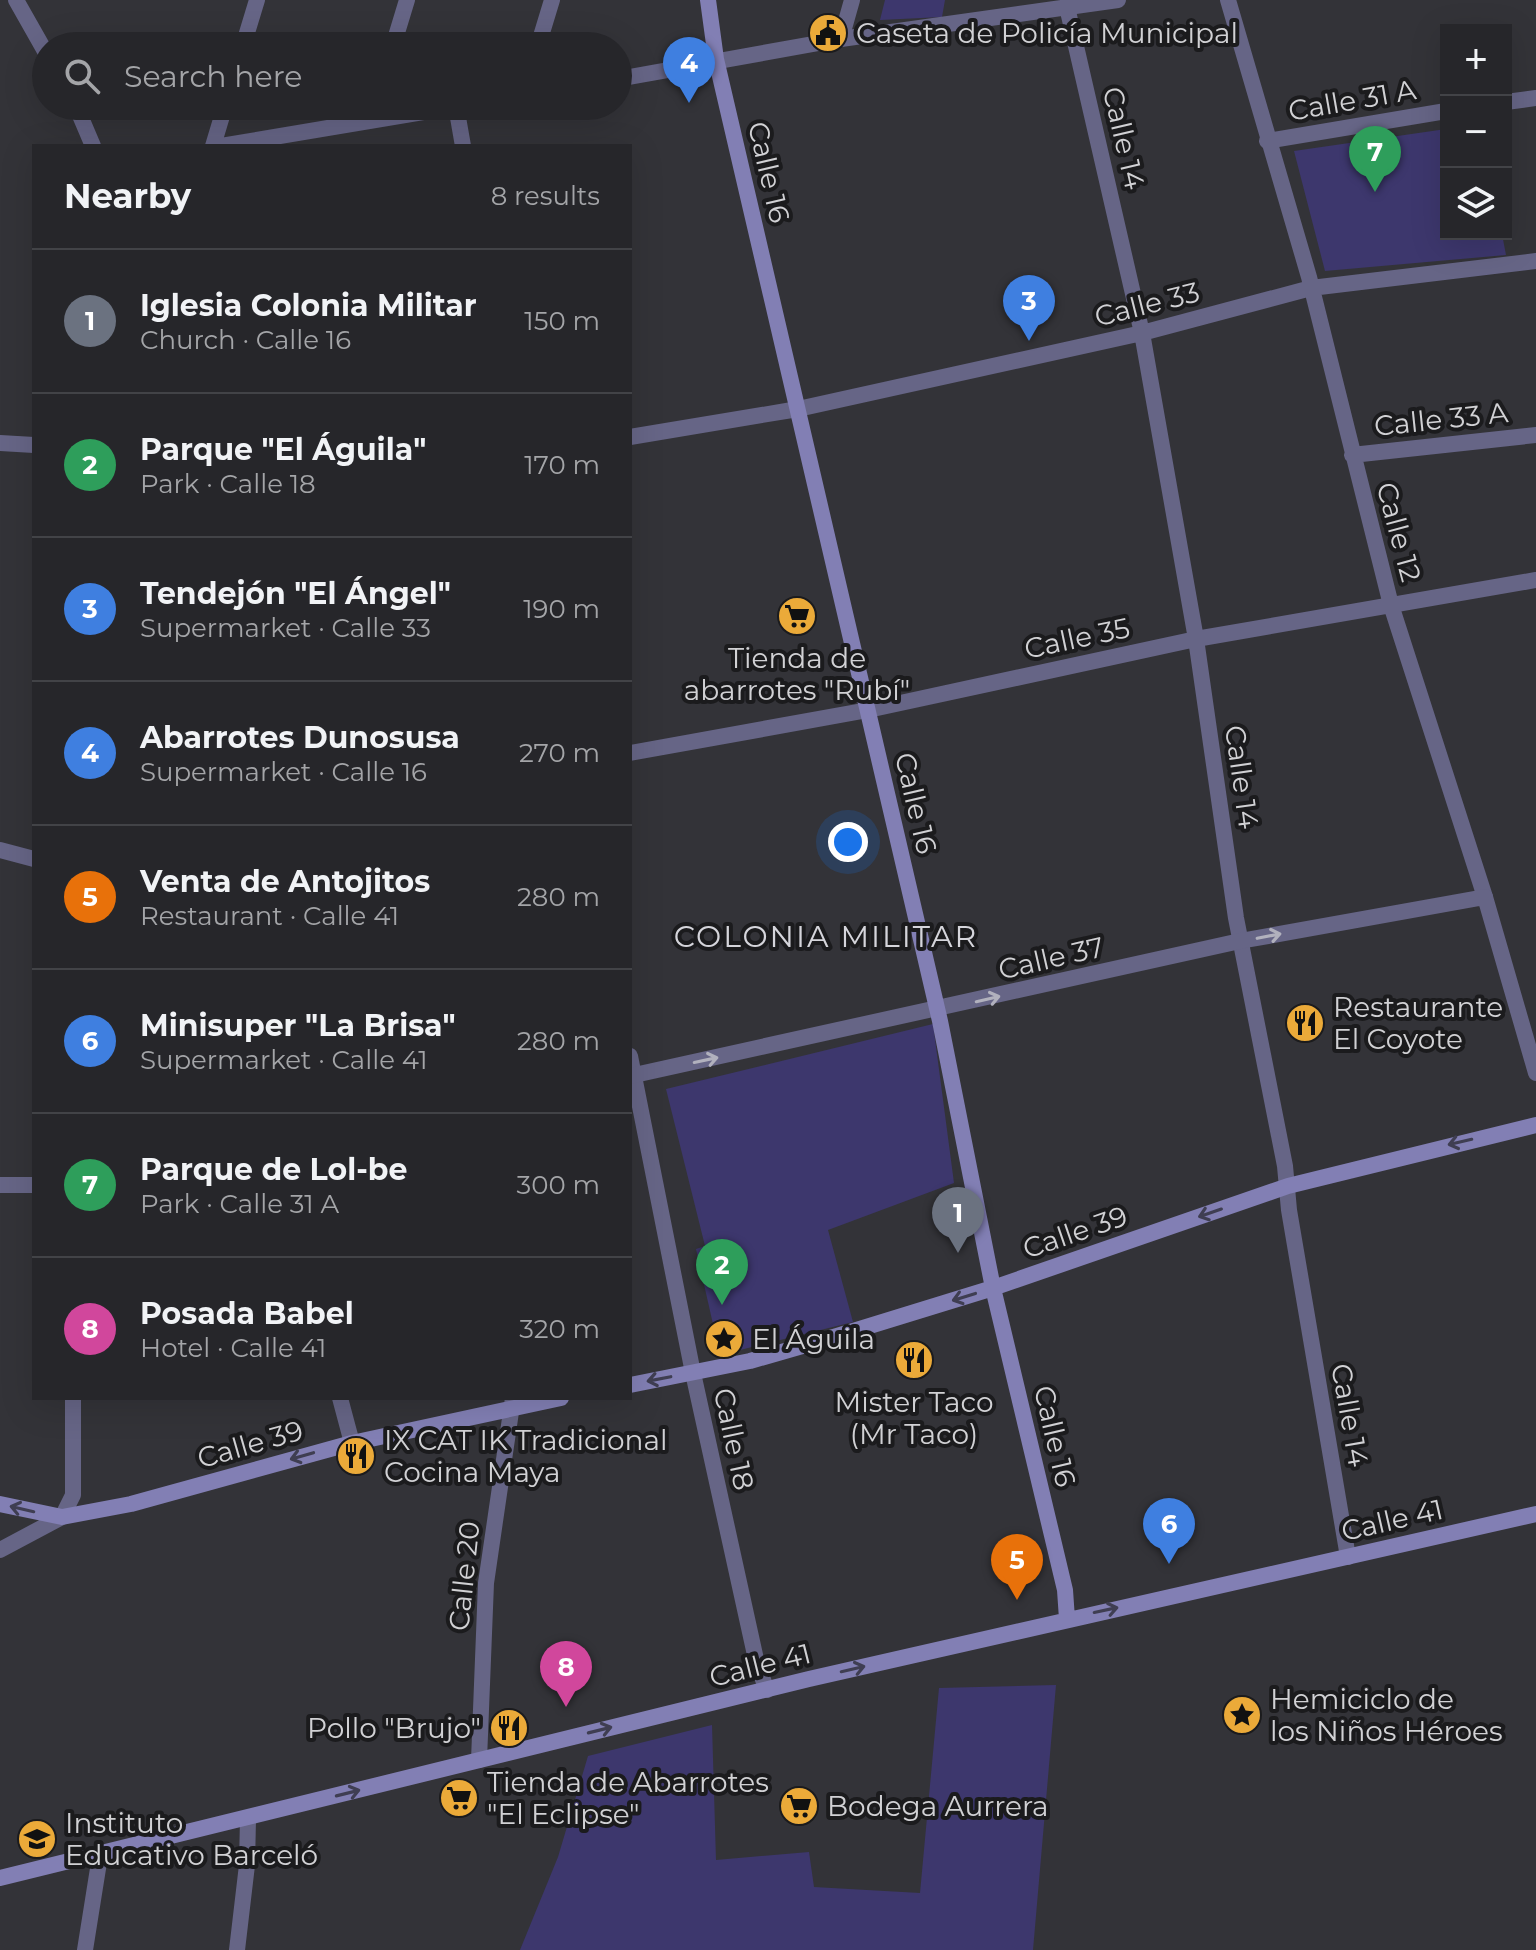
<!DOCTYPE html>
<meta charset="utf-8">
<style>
body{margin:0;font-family:Montserrat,sans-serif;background:#323236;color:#f1f3f6}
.controls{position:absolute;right:24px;top:24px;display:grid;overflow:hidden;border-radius:0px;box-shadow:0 8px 32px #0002}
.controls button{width:72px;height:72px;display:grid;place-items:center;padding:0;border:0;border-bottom:2px solid #424347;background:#26262a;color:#f1f3f6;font:40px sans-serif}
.you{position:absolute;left:848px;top:842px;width:28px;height:28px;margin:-20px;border:6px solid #fff;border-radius:50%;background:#1a73e8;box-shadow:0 0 0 12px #1a73e833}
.badge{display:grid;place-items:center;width:52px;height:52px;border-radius:50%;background:#8c9099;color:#fff;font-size:26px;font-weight:700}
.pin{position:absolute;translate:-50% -66px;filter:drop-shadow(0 2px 4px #0008)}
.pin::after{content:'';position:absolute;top:42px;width:28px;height:24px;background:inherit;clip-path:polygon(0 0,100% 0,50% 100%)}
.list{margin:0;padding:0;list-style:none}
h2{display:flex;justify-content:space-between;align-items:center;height:104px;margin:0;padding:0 32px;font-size:34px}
h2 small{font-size:26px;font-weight:400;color:#a4a5a8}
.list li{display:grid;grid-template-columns:52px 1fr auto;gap:24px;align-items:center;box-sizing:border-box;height:144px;padding:0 32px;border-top:2px solid #424347}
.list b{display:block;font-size:30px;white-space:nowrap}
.list p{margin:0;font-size:26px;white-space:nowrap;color:#a4a5a8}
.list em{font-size:26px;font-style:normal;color:#a4a5a8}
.icon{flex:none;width:44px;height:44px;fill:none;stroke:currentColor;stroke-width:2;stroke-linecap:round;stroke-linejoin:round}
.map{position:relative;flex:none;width:1536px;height:1950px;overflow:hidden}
.search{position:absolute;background:#26262a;box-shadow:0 8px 32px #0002;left:32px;top:32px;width:600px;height:88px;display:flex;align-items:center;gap:20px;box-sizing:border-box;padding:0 28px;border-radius:44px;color:#a4a5a8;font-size:30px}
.panel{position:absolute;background:#26262a;box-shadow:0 8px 32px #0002;left:32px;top:144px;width:600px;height:1256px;border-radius:0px}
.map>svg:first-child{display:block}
.green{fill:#3d376d}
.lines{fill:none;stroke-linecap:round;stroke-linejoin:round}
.minor{stroke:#666586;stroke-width:16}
.tertiary{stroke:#666586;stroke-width:16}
.secondary{stroke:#827fb4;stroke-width:16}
.oneway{stroke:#b1b1bd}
.oneway2{stroke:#3f3e52}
.labels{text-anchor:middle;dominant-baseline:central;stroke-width:8;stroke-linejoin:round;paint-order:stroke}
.poi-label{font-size:28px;fill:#d1d1d4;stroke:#1b1b1d;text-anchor:start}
.street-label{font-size:28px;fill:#d1d1d4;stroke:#1b1b1d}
.neighbourhood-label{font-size:30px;letter-spacing:2px;fill:#d5d5db;stroke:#1b1b1d}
</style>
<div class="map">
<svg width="1536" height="1950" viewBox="0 0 1536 1950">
<rect width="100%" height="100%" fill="#333338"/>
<path class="green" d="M885,0H945L942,17L880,20Z
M1446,129V234H1502L1506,255L1325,271L1294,151Z
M933,1024L954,1183L828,1230L853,1322L720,1355L696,1249L705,1246L666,1089Z
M1056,1685L1033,1950H520L558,1857L588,1756L712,1725L716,1860L809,1852L814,1887L920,1893L939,1688Z"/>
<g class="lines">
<path class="minor" d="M16,0L46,53
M1228,0L1309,277L1391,605L1485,897
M1067,7L1142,333L1196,639L1236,918L1285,1166L1289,1210L1348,1557
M841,39L852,0
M243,46L257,0
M393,46L407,0
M538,46L552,0
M618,79L841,39L1118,0
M1506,102L1536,98
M76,106L93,146
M456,106L463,146
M1267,141L1446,111
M213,146L225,106
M221,146L459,106
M630,437L798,409L1142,333L1311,288L1536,261
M0,443L34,445
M1352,455L1536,435
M630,753L868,710L1196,639L1536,580
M0,850L34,859
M630,1056L693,1373L757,1664L767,1690
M340,1398L352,1443
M0,1550L62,1517L73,1495V1398
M479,1760L486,1583L513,1398
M85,1950L100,1856
M237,1950L247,1865L248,1819"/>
<path class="tertiary" d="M630,1076L1240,941L1485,897L1536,1073
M0,1185H34"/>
<path class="secondary" d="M708,0L716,59L940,1021L993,1288L1065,1590L1067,1619
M630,1385L750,1361L837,1336L993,1288L1288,1186L1536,1125
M0,1504L62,1517L131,1504L352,1443L561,1398
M0,1878L809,1679L1536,1514"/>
</g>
<defs><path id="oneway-shaft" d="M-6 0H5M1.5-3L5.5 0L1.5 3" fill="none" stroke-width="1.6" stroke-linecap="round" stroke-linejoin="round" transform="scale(2)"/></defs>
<g class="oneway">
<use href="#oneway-shaft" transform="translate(1269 936) rotate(-11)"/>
<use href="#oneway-shaft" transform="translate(988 999) rotate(-13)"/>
<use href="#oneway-shaft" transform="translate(706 1060) rotate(-12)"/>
</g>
<g class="oneway2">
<use href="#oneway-shaft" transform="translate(1460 1142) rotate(167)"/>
<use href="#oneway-shaft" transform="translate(1210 1213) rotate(161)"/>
<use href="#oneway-shaft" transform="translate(964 1297) rotate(163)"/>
<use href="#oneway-shaft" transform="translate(659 1379) rotate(169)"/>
<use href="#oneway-shaft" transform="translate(302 1456) rotate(164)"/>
<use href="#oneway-shaft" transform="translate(22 1509) rotate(-167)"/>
<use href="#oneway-shaft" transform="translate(1106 1610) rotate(-12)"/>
<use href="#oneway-shaft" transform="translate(853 1669) rotate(-13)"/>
<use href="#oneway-shaft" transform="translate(600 1730) rotate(-14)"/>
<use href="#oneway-shaft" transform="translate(348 1793) rotate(-14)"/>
</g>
<defs>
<g id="civic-disc" transform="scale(2)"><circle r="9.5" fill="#ebaa39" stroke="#1b1b1d"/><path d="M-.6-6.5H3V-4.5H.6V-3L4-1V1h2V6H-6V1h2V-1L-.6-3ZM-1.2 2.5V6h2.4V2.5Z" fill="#111"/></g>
<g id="supermarket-disc" transform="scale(2)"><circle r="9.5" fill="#ebaa39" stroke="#1b1b1d"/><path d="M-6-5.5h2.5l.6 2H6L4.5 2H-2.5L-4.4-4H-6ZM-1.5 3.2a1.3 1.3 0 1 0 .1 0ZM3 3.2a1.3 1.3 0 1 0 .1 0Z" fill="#111"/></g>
<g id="restaurant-disc" transform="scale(2)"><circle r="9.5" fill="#ebaa39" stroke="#1b1b1d"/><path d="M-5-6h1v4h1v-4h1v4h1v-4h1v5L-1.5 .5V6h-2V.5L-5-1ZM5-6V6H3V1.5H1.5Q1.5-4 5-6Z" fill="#111"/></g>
<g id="sight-disc" transform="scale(2)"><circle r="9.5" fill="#ebaa39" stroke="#1b1b1d"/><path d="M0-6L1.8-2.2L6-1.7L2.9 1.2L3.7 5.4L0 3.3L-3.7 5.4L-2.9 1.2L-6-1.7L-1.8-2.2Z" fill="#111"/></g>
<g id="university-disc" transform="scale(2)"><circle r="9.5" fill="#ebaa39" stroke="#1b1b1d"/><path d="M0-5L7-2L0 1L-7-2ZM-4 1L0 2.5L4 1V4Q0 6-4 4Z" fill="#111"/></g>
</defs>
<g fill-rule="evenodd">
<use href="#civic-disc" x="828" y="33"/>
<use href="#supermarket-disc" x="797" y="616"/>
<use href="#restaurant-disc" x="1305" y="1023"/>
<use href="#sight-disc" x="724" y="1339"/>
<use href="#restaurant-disc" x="914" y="1360"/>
<use href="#restaurant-disc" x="356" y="1456"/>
<use href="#sight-disc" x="1242" y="1715"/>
<use href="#restaurant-disc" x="509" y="1728"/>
<use href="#supermarket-disc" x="459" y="1798"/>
<use href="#supermarket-disc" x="799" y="1806"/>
<use href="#university-disc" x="37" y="1839"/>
</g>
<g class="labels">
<g class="poi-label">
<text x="856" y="33">Caseta de Policía Municipal</text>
<text x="797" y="658" text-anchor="middle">Tienda de<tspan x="797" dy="32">abarrotes "Rubí"</tspan></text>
<text x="1333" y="1007">Restaurante<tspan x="1333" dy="32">El Coyote</tspan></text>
<text x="752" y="1339">El Águila</text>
<text x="914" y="1402" text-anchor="middle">Mister Taco<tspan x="914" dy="32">(Mr Taco)</tspan></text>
<text x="384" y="1440">IX CAT IK Tradicional<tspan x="384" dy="32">Cocina Maya</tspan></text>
<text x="1270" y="1699">Hemiciclo de<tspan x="1270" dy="32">los Niños Héroes</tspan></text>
<text x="481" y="1728" text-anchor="end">Pollo "Brujo"</text>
<text x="487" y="1782">Tienda de Abarrotes<tspan x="487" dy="32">"El Eclipse"</tspan></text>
<text x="827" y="1806">Bodega Aurrera</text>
<text x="65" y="1823">Instituto<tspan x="65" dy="32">Educativo Barceló</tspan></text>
</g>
<g class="street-label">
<text transform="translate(1352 100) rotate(-10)">Calle 31 A</text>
<text transform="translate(1124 138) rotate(77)">Calle 14</text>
<text transform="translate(769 172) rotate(77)">Calle 16</text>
<text transform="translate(1147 304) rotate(-14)">Calle 33</text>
<text transform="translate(1441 419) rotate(-6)">Calle 33 A</text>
<text transform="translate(1399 532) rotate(75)">Calle 12</text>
<text transform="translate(1077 638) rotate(-12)">Calle 35</text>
<text transform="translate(1242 777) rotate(82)">Calle 14</text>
<text transform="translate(916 803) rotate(77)">Calle 16</text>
<text transform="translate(1051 958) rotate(-13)">Calle 37</text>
<text transform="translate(1075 1232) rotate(-19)">Calle 39</text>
<text transform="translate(1350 1415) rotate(80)">Calle 14</text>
<text transform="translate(1055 1436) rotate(77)">Calle 16</text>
<text transform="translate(734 1439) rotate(78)">Calle 18</text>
<text transform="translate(250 1444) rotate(-16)">Calle 39</text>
<text transform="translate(1392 1520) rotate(-13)">Calle 41</text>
<text transform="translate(464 1576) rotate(-84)">Calle 20</text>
<text transform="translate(760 1665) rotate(-14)">Calle 41</text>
</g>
<g class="neighbourhood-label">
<text x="826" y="936">COLONIA MILITAR</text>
</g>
</g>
</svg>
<div class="controls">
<button>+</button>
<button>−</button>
<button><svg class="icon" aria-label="layers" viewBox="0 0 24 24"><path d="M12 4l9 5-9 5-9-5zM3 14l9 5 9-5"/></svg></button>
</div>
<div class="you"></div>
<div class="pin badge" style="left:958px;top:1253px;background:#6b7280">1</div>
<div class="pin badge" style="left:722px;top:1305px;background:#2e9e5b">2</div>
<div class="pin badge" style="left:1029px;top:341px;background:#3f7fe0">3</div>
<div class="pin badge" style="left:689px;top:103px;background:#3f7fe0">4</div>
<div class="pin badge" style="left:1017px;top:1600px;background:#e8710a">5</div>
<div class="pin badge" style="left:1169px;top:1564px;background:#3f7fe0">6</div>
<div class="pin badge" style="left:1375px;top:192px;background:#2e9e5b">7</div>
<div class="pin badge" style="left:566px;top:1707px;background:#d1479c">8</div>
<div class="search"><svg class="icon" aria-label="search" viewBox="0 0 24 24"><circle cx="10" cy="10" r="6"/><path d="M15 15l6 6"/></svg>Search here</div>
<section class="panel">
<h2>Nearby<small>8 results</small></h2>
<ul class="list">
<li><span class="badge" style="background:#6b7280">1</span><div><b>Iglesia Colonia Militar</b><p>Church · Calle 16</p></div><em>150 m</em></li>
<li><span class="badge" style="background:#2e9e5b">2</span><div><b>Parque &quot;El Águila&quot;</b><p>Park · Calle 18</p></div><em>170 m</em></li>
<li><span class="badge" style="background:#3f7fe0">3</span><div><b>Tendejón &quot;El Ángel&quot;</b><p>Supermarket · Calle 33</p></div><em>190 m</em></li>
<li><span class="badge" style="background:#3f7fe0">4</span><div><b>Abarrotes Dunosusa</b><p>Supermarket · Calle 16</p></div><em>270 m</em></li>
<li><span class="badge" style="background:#e8710a">5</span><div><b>Venta de Antojitos</b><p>Restaurant · Calle 41</p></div><em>280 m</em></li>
<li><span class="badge" style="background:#3f7fe0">6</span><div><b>Minisuper &quot;La Brisa&quot;</b><p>Supermarket · Calle 41</p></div><em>280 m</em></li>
<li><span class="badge" style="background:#2e9e5b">7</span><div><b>Parque de Lol-be</b><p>Park · Calle 31 A</p></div><em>300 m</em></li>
<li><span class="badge" style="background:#d1479c">8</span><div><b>Posada Babel</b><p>Hotel · Calle 41</p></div><em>320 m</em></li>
</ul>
</section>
</div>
